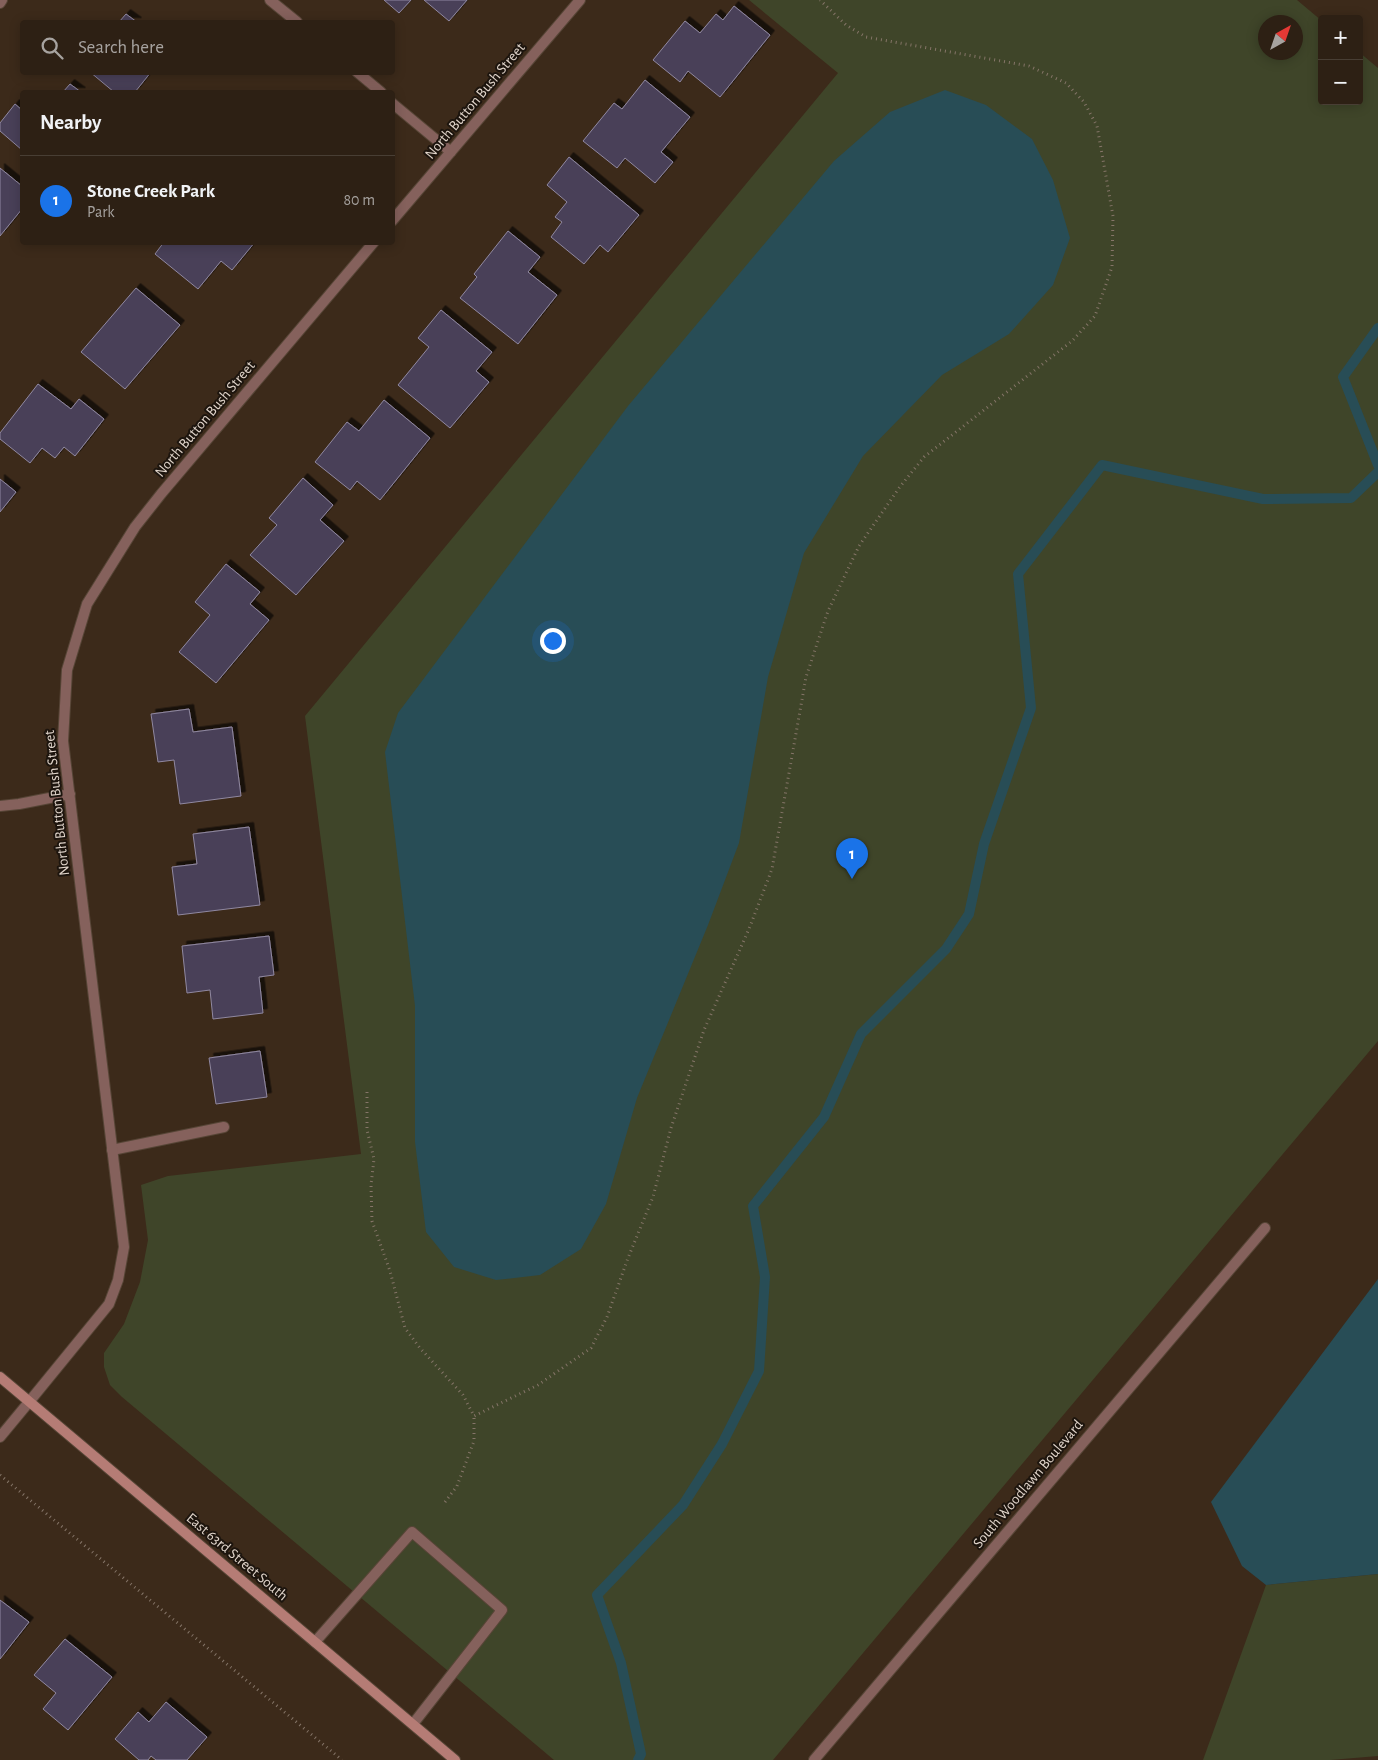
<!DOCTYPE html>
<meta charset="utf-8">
<style>
body{margin:0;font-family:"Alegreya Sans",sans-serif;background:#392d22;color:#f1f3f6}
.controls{position:absolute;right:15px;top:15px;display:grid;overflow:hidden;border-radius:5px;box-shadow:0 2px 12px #0003}
.controls button{width:45px;height:45px;display:grid;place-items:center;padding:0;border:0;border-bottom:1px solid #483e34;background:#2d2014;color:#f1f3f6;font:25px sans-serif}
.compass{position:absolute;left:1258px;top:15px;width:45px;height:45px;border-radius:50%;background:#2d2014;box-shadow:0 2px 12px #0003;rotate:40deg}
.you{position:absolute;left:552px;top:640px;width:18px;height:18px;margin:-12px;border:4px solid #fff;border-radius:50%;background:#1a73e8;box-shadow:0 0 0 8px #1a73e833}
.badge{display:grid;place-items:center;width:32px;height:32px;border-radius:50%;background:#1a73e8;color:#fff;font-size:16px;font-weight:700}
.pin{position:absolute;translate:-50% -41px;filter:drop-shadow(0 1px 2px #0008)}
.pin::after{content:'';position:absolute;top:26px;width:18px;height:15px;background:inherit;clip-path:polygon(0 0,100% 0,50% 100%)}
.list{margin:0;padding:0;list-style:none}
h2{display:flex;justify-content:space-between;align-items:center;height:65px;margin:0;padding:0 20px;font-size:21px}
h2 small{font-size:16px;font-weight:400;color:#a7a3a0}
.list li{display:grid;grid-template-columns:32px 1fr auto;gap:15px;align-items:center;box-sizing:border-box;height:90px;padding:0 20px;border-top:1px solid #483e34}
.list b{display:block;font-size:19px;white-space:nowrap}
.list p{margin:0;font-size:16px;white-space:nowrap;color:#a7a3a0}
.list em{font-size:16px;font-style:normal;color:#a7a3a0}
.icon{flex:none;width:28px;height:28px;fill:none;stroke:currentColor;stroke-width:2;stroke-linecap:round;stroke-linejoin:round}
.map{position:relative;flex:none;width:1378px;height:1760px;overflow:hidden}
.search{position:absolute;background:#2d2014;box-shadow:0 2px 12px #0003;left:20px;top:20px;width:375px;height:55px;display:flex;align-items:center;gap:12px;box-sizing:border-box;padding:0 18px;border-radius:5px;color:#a7a3a0;font-size:19px}
.panel{position:absolute;background:#2d2014;box-shadow:0 2px 12px #0003;left:20px;top:90px;width:375px;height:155px;border-radius:5px}
.map>svg:first-child{display:block}
.green{fill:#3f4529;fill-rule:evenodd}
.water{fill:#284d56}
.lines{fill:none;stroke-linecap:round;stroke-linejoin:round}
.stream{stroke:#284d56;stroke-width:10}
.building{fill:#494158;stroke:#9088a1;filter:url(#shadow)}
.service-casing{stroke:#564536;stroke-width:12}
.minor-casing{stroke:#564536;stroke-width:12}
.tertiary-casing{stroke:#564536;stroke-width:12}
.secondary-casing{stroke:#564536;stroke-width:12}
.path{stroke:#857568;stroke-width:3;stroke-dasharray:1 4;stroke-linecap:butt}
.service{stroke:#85615c;stroke-width:10}
.minor{stroke:#85615c;stroke-width:10}
.tertiary{stroke:#85615c;stroke-width:10}
.secondary{stroke:#b57c75;stroke-width:10}
.labels{text-anchor:middle;dominant-baseline:central;stroke-width:4;stroke-linejoin:round;paint-order:stroke}
.street-label{font-size:15px;fill:#e1d5cb;stroke:#1d150e}
</style>
<div class="map">
<svg width="1378" height="1760" viewBox="0 0 1378 1760">
<defs>
<filter id="shadow"><feDropShadow dx="4.5" dy="-4.5" stdDeviation="0" flood-color="#0009"/></filter>
</defs>
<rect width="100%" height="100%" fill="#3c2a1a"/>
<path class="green" d="M749,0H1297L1322,21V101H1359V52L1378,68V1041L773,1760H554L122,1397L110,1385L104,1367V1353L124,1324L140,1282L148,1240L141,1185L168,1176L361,1154L305,716L838,73ZM1266,22H1296V52H1266Z
M1378,1574V1756L1330,1760H1203L1266,1585Z"/>
<path class="water" d="M945,90L986,105L1032,139L1053,180L1070,238L1053,285L1009,334L942,375L863,456L804,553L768,677L739,843L708,925L637,1098L606,1204L581,1249L540,1275L496,1280L454,1267L426,1232L415,1142V1006L385,752L398,713L628,406L834,161L890,112Z
M1378,1279V1574L1266,1585L1242,1566L1211,1502Z"/>
<g class="lines">
<path class="stream" d="M1378,328L1343,377L1378,465
M638,1760L641,1754L621,1663L597,1595L683,1505L722,1444L759,1371L765,1277L753,1206L824,1117L861,1034L946,949L969,914L984,844L1031,708L1018,574L1102,465L1263,499L1351,498L1378,472"/>
</g>
<path class="building" d="M384,0H411L399,13Z
M424,0H467L449,21Z
M734,6L770,35L720,97L688,71L680,82L653,60L685,21L700,33L716,14L723,20Z
M126,14L137,22H119Z
M90,72H151L135,92H114Z
M645,80L690,117L661,152L673,162L655,183L625,158L617,168L583,141L614,103L622,109Z
M70,84L81,92H63Z
M15,104L22,110V150L0,131V123Z
M569,157L639,215L608,252L600,245L584,264L551,237L562,222L555,217L567,202L547,185Z
M0,168L22,186V209L0,236Z
M508,231L540,257L528,272L557,295L518,344L460,298L477,277L474,274Z
M164,242H255L232,270L221,261L198,289L155,254Z
M136,288L180,325L125,389L81,352Z
M441,310L492,352L476,371L489,382L450,428L398,385L429,347L418,338Z
M38,384L71,409L79,399L104,419L75,456L64,447L55,458L42,448L30,463L0,439V433Z
M384,400L430,438L380,500L357,481L350,490L315,462L347,422L359,431Z
M303,478L333,505L320,520L344,541L296,595L250,555L277,525L269,518Z
M0,479L16,492L0,512Z
M226,564L260,592L250,604L269,620L216,683L179,652L210,615L195,602Z
M189,709L193,732L232,727L241,796L180,804L174,760L158,762L151,714Z
M249,827L260,905L178,915L172,867L197,864L193,834Z
M269,936L274,975L259,977L263,1013L213,1019L210,990L187,993L182,946Z
M260,1051L267,1097L216,1104L209,1058Z
M0,1600L29,1622L0,1659Z
M65,1639L112,1677L68,1730L43,1709L56,1693L34,1675Z
M166,1702L207,1737L187,1760H156L151,1756L148,1760H139L115,1739L138,1712L149,1722Z"/>
<g class="lines">
<g class="service-casing">
<path id="service" d="M112,1150L224,1127
M315,1642L412,1532L502,1610L413,1724"/>
</g>
<g class="minor-casing">
<path id="minor" d="M270,0L297,22
M0,3L2,0
M357,72L381,92
M392,103L451,152
M392,221L580,0
M0,806L19,804L70,794
M29,1402L109,1304L118,1280L124,1247L63,741L67,670L87,604L135,527L161,494L374,242
M814,1760L1265,1228"/>
</g>
<g class="tertiary-casing">
<path id="tertiary" d="M0,1437L29,1402"/>
</g>
<g class="secondary-casing">
<path id="secondary" d="M0,1377L455,1760"/>
</g>
<path class="path" d="M367,1092V1130L374,1159L371,1185L372,1221L390,1271L405,1328L420,1348L463,1395L474,1416L538,1385L591,1348L607,1317L628,1258L653,1197L671,1128L704,1030L749,929L772,869L806,677L828,611L859,546L899,488L924,457L1072,341L1095,316L1112,267L1113,216L1097,126L1084,102L1066,83L1029,66L866,37L846,25L820,0
M0,1475L342,1760
M445,1502L457,1486L474,1441V1416"/>
<use href="#service" class="service"/>
<use href="#minor" class="minor"/>
<use href="#tertiary" class="tertiary"/>
<use href="#secondary" class="secondary"/>
</g>
<g class="labels">
<g class="street-label">
<text transform="translate(475 101) rotate(-50)">North Button Bush Street</text>
<text transform="translate(205 419) rotate(-50)">North Button Bush Street</text>
<text transform="translate(57 803) rotate(-96)">North Button Bush Street</text>
<text transform="translate(1028 1484) rotate(-50)">South Woodlawn Boulevard</text>
<text transform="translate(237 1557) rotate(40)">East 63rd Street South</text>
</g>
</g>
</svg>
<div class="controls">
<button>+</button>
<button>−</button>
</div>
<svg class="compass" viewBox="-18 -18 36 36"><path d="M0-13l5 13h-10z" fill="#e53935"/><path d="M0 13l5-13h-10z" fill="#a7a3a0"/></svg>
<div class="you"></div>
<div class="pin badge" style="left:852px;top:879px">1</div>
<div class="search"><svg class="icon" aria-label="search" viewBox="0 0 24 24"><circle cx="10" cy="10" r="6"/><path d="M15 15l6 6"/></svg>Search here</div>
<section class="panel">
<h2>Nearby<small></small></h2>
<ul class="list">
<li><span class="badge">1</span><div><b>Stone Creek Park</b><p>Park</p></div><em>80 m</em></li>
</ul>
</section>
</div>
